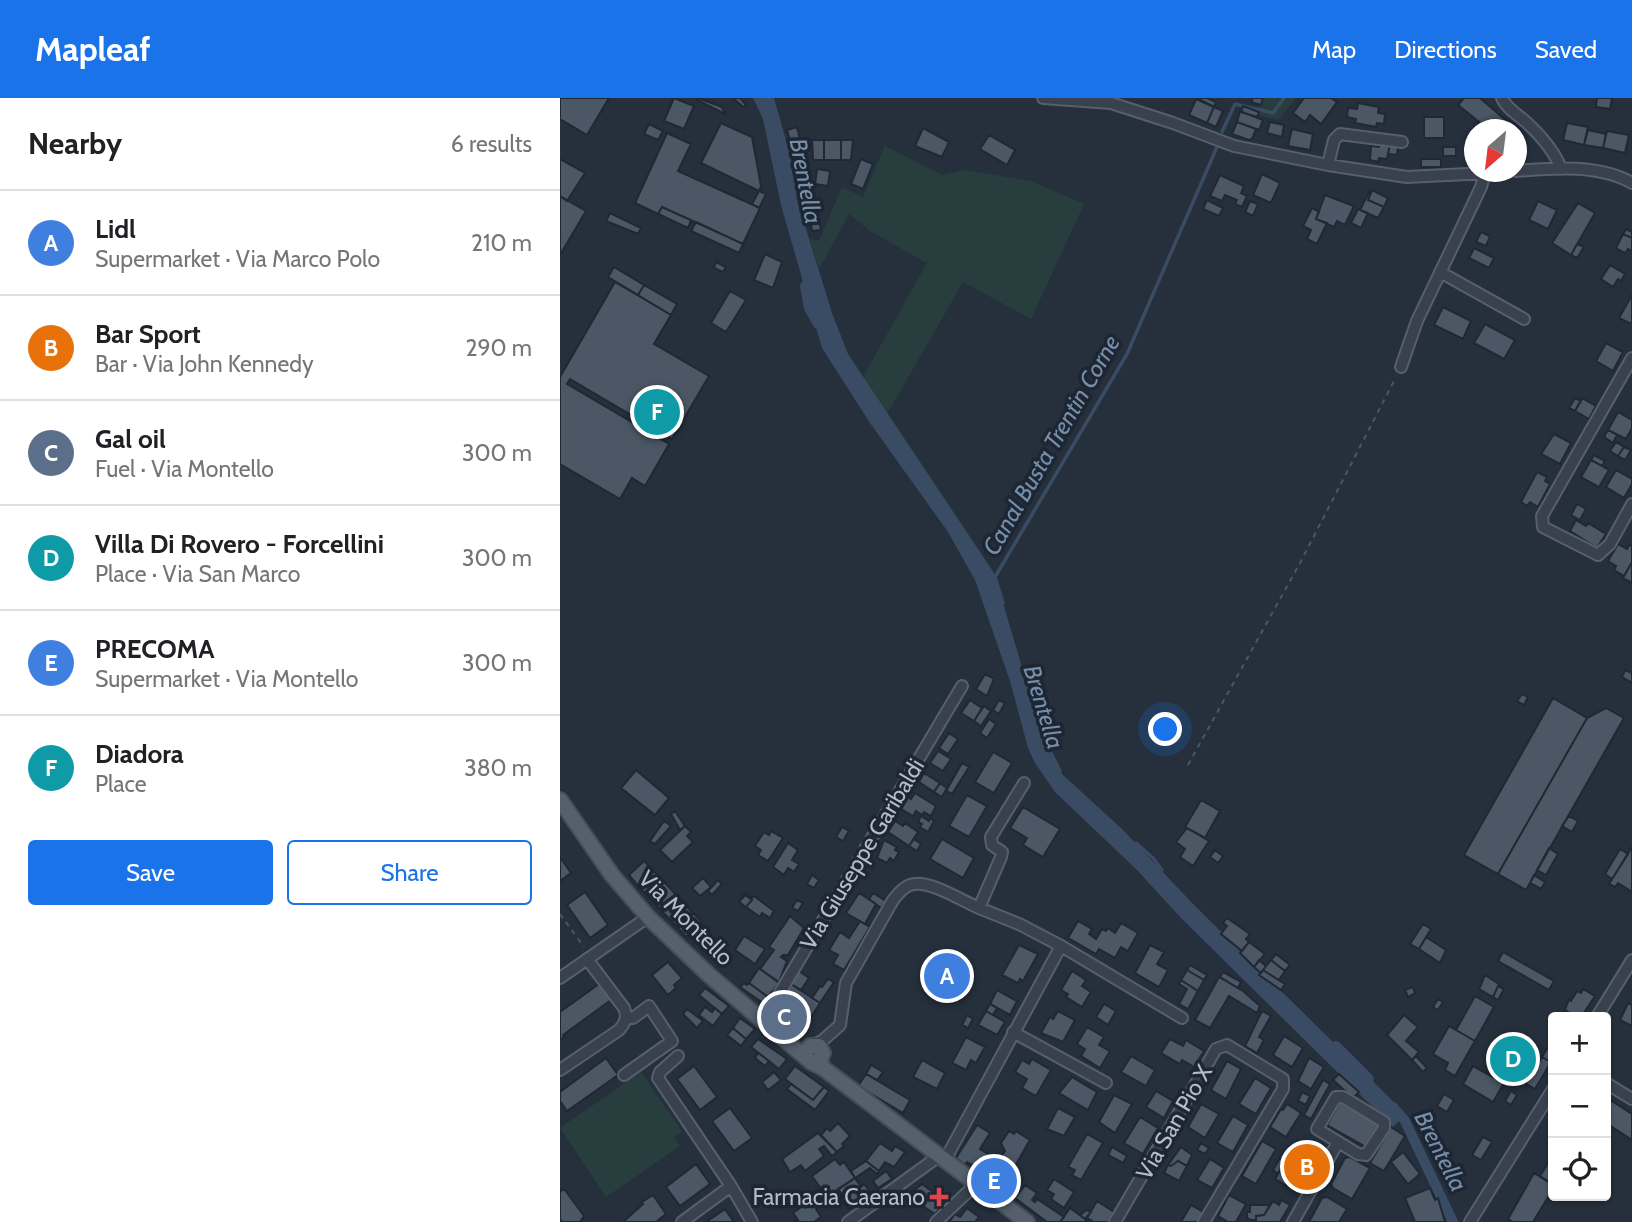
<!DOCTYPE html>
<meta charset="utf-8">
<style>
body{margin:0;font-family:Cabin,sans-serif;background:#f6f6f6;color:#202124}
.controls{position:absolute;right:21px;bottom:21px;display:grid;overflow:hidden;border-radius:7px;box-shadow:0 2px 5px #0004}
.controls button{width:63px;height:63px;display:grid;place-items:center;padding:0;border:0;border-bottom:2px solid #e0e0e0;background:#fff;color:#202124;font:35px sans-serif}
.compass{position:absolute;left:904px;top:21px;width:63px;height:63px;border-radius:50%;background:#fff;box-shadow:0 2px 5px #0004;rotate:208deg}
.you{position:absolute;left:606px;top:632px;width:24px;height:24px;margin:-18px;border:5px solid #fff;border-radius:50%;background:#1a73e8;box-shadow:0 0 0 10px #1a73e833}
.badge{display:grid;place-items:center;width:46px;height:46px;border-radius:50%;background:#1a73e8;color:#fff;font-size:23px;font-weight:700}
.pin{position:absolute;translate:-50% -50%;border:4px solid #fff;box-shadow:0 2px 7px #0006}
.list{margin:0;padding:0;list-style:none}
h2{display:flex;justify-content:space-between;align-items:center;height:91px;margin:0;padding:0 28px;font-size:30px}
h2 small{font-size:23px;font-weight:400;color:#757577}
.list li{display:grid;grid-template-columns:46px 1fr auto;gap:21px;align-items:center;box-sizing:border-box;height:105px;padding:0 28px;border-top:2px solid #e0e0e0}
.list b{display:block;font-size:26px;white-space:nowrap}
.list p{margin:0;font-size:23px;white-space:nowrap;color:#757577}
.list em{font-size:23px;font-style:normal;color:#757577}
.actions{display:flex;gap:14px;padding:21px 28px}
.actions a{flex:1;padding:16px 0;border:2px solid #1a73e8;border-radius:7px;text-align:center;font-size:24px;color:#1a73e8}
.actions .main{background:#1a73e8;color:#fff}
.icon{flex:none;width:38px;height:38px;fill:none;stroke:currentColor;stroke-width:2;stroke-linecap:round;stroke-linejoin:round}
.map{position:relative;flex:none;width:1072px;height:1124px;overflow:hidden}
header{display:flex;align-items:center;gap:42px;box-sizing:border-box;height:98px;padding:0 35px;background:#1a73e8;color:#fff}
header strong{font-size:33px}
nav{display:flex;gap:38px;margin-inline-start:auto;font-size:24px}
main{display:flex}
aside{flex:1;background:#fff}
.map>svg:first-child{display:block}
.green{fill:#283e3e}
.water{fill:#394c63}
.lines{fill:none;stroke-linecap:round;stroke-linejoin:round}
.stream{stroke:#394c63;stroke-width:3.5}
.canal{stroke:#394c63;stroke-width:10}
.building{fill:#4b5765;stroke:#1f2834;stroke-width:2}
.minor-casing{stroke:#565f6b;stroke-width:14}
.major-casing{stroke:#444d59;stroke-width:18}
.path{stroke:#465b5d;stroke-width:2;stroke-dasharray:5 5;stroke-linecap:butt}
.minor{stroke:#38414d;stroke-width:10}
.major{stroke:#56606d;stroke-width:14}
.health-dot{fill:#e0444e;stroke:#1d2632;stroke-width:2.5}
.labels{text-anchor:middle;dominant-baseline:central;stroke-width:7;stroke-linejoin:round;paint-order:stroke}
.street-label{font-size:23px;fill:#b4bcc8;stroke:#1d2632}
.poi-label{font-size:23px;fill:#b4bcc8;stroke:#1d2632;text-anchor:end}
.water-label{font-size:24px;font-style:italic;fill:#758eaa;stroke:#1d2632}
</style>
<header>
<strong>Mapleaf</strong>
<nav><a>Map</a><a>Directions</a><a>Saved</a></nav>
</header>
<main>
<aside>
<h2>Nearby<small>6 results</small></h2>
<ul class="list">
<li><span class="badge" style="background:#3f7fe0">A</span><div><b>Lidl</b><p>Supermarket · Via Marco Polo</p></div><em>210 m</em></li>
<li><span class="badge" style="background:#e8710a">B</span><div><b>Bar Sport</b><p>Bar · Via John Kennedy</p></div><em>290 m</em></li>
<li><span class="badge" style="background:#5c6f8a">C</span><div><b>Gal oil</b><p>Fuel · Via Montello</p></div><em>300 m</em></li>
<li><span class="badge" style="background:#0f9aa8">D</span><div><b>Villa Di Rovero - Forcellini</b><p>Place · Via San Marco</p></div><em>300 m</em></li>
<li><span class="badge" style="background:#3f7fe0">E</span><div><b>PRECOMA</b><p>Supermarket · Via Montello</p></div><em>300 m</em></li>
<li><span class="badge" style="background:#0f9aa8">F</span><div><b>Diadora</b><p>Place</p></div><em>380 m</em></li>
</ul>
<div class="actions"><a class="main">Save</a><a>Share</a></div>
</aside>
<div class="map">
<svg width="1072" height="1124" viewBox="0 0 1072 1124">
<rect width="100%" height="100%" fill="#25303c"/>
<path class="green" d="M699,0H736L718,22L699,17Z
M325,48L382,77L404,72L471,83L524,106L471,221L403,184L327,316L303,279L367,165L310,133L289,116L259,171L250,141L259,143L282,89L303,99Z
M81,974L122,1033L114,1039L120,1048L46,1099L0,1030Z"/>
<path class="water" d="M193,0H214L230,56L238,105L272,215L288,256L434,475L486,650L503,677L562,731L635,808L846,1016L833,1029L621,820L577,772L495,694L475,665L468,650L450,583L415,482L388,434L310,325L262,250L221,107L203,21Z"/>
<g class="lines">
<path class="stream" d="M662,34L675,6L713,15L724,0
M443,505L435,479L567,256L657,49
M480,633L500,673
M576,745L593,760L602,772"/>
<path class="canal" d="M245,188L249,210L258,226
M776,948L809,981
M833,1009L845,1023L893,1124"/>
</g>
<path class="building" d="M0,0H49L27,37L0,21Z
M114,0L134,8L124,31L104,23Z
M138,0L162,9L165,16L137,2Z
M173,0H180L186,7L183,9Z
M637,0H647L656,4L654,9Z
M693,0H703L701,7L691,4Z
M744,0H771L777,4L761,26L750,17L745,24L733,15Z
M904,0H920L949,25L944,32H934L930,29L928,31L898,7Z
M1037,0H1052L1050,11L1036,9Z
M636,1L654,9L647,25L629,17Z
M798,5L819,9L818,15L825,16L824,26L817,25L816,29L795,25L796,21L787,19L788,10L797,11Z
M683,8L699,14L697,19L681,14Z
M654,9L663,13L656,29L647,25Z
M680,13L703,22L699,32L677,24Z
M864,19H884V40H864Z
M950,23L957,28L954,32H944Z
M677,24L696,31L692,41L689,42L672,36Z
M710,24L724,27L722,39L707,35Z
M161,25L192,39L201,88L199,93L141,65Z
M1007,25L1028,29L1024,47L1003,42Z
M89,26L103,33L98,42L84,36Z
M237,29L243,54L234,57L227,32Z
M363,30L389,44L382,59L355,48Z
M732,31L753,36L750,52L728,48Z
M1028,32L1046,36L1043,50L1024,47Z
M1047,33L1069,37L1065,55L1043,50Z
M107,35L131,46L118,73L200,110L183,146L102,109L98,116L75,105Z
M429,37L455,52L447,67L420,51Z
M252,42H264V62H253Z
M264,42H281V62H264Z
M281,42H293L291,62H281Z
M820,44L830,46L827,61L819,60L818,64L810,62L811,48L819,49Z
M830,46L838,47L837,57L828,56Z
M883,49H896V58H883Z
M910,49H914V64L911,65Z
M0,61L25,75L7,103L0,98Z
M301,61L313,66L303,91L291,86Z
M861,61H881V69H861Z
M257,71L270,73L268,88L255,86Z
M702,76L720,85L711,105L693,97Z
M249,77L252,102L239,104L236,78Z
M660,77L684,88L681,95L687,98L682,109L675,106L677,102L665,97L662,103L650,98Z
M812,92L828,100L824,109L808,102Z
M199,93L206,96L199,110L192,106Z
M809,94L811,95L808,102L824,109L818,120L800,112Z
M765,97L794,108L785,127L777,123L774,129L756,121Z
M0,98L26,113L0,157Z
M647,102L663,110L659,118L643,111Z
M690,103L698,106L693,118L685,114Z
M978,103L997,112L988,131L969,122Z
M1018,105L1035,115L1011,157L992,145Z
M257,107L261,132L252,133L248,108Z
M102,109L131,122L128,130L98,116Z
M752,110L759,114L756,121L767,125L757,146L747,141L751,132L743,128Z
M798,111L808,115L801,130L791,125Z
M50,115L81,130L78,136L46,123Z
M136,124L183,146L179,155L131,133Z
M1066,131L1072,134V140L1063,136Z
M921,134L930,138L926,148L916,144Z
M1063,136L1072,140V153L1068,151L1065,155L1056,150Z
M1017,146L1024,149L1017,160L1011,157Z
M914,150L934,160L929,170L909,160Z
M205,156L222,164L213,190L194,182Z
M156,164L166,169L163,174L154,170Z
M1050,167L1065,176L1061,183L1058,181L1053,189L1041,181Z
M54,169L84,187L78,197L48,179Z
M55,184L111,217L94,246L149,278L112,341L10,281L7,286L109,346L85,388L72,380L60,401L0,366V279Z
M84,187L117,206L111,217L78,197Z
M170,193L186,202L166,234L151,225Z
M1072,197V225H1069L1059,220Z
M883,209L911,223L903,241L874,227Z
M925,226L955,242L944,261L914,245Z
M1046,245L1063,254L1053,273L1036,263Z
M1015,300L1021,303L1015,313L1009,310Z
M1022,300L1036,308L1029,321L1015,313Z
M1058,314L1072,322V330L1066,341L1048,332Z
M1048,332L1057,337L1053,345L1044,339Z
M994,336L1011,345L1000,366L981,356Z
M1056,344L1064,349L1058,358L1050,353Z
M1064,349L1071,352L1065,362L1058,358Z
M1034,357L1045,363L1042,368L1031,362Z
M1031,362L1049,372L1039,389L1021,379Z
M1056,372L1072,381V386L1064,400L1046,389Z
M977,374L987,379L985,383L990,386L978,409L970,404L967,408L961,404Z
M1017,406L1026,411L1020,422L1011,417Z
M1016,422L1026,428L1028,425L1046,436L1037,450L1010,433Z
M1058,446L1067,451L1069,447L1072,448V464L1064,478L1054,472L1056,468L1048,463Z
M1072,464V485L1063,480Z
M1065,572L1072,575V585L1062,579Z
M425,576L434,581L427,598L416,591Z
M962,596L968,599L964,607L957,603Z
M993,600L1027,620L938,776L904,757Z
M410,602L422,610L414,623L401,615Z
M439,602L445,605L439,616L433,612Z
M424,608L431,613L421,628L414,623Z
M1046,610L1064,620L966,792L938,776L1027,620Z
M429,621L436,626L427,640L420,635Z
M389,635L398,641L388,656L379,650Z
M378,653L391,661L383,673L370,665Z
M433,654L452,665L434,695L415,684Z
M402,665L409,669L392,696L386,693Z
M76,672L109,700L95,717L61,690Z
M364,675L380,685L374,694L359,684Z
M380,685L387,690L382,699L374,694Z
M355,695L376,708L371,718L364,714L362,717L356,713L353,718L341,711L348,699L351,701Z
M407,697L427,708L409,739L389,728Z
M641,702L660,713L645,740L625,729Z
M463,709L500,731L483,759L463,747L467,740L450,730Z
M115,713L125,728L120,732L111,716Z
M361,718L369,723L370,720L374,723L368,734L360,729L362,726L358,724Z
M1009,718L1018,723L1012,734L1002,728Z
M104,723L111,728L95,746L90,743Z
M335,723L343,728L345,725L358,734L349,748L328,734Z
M125,728L131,734L127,738L133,744L112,764L100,752Z
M282,729L289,733L283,743L276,739Z
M627,730L649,743L633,768L620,759L625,751L616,744Z
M211,733L223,740L208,763L198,757L201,752L195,748L204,734L209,737Z
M354,741L361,746L357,753L349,748Z
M382,741L414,760L403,780L370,761Z
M324,742L337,749L335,752L339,754L334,763L330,760L327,765L317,760Z
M228,745L238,752L232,762L239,766L234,774L228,770L224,777L213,769Z
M1072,749V794L1058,785L1055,789L1049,786Z
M989,750L998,756L986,777L977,772Z
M1060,751L1068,756L1052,781L1045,776Z
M655,752L663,758L658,765L650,759Z
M0,759L11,775L0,783Z
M84,763L94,773L79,789L69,777Z
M94,773L133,815L118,830L79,789Z
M252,777L259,782L254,790L247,786Z
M974,777L985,784L981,791L970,785Z
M143,780L151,789L140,798L132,790Z
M158,782L162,786L152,797L148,793Z
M25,794L48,827L30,840L7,807Z
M185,795L192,800L194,798L214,813L210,820L202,815L200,819L179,804Z
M299,795L316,806L305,826L286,815Z
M313,795L326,803L321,810L309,801Z
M185,797L192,802L186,809L179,804Z
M237,802L243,805L238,813L232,810Z
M133,815L142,824L126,839L118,830Z
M230,818L244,830L228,857H223L221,859L227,863L219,884L200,871L214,852L209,849Z
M667,820L690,836L686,841L689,844L682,853L661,836L667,828L663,825Z
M300,823L310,829L284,872L273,866L278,857L269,852L280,834L289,840Z
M518,823L532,831L529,836L536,841L542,831L546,833L548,830L555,835L561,825L578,835L568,853L561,849L555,860L539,851L536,856L508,840Z
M863,826L871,831L859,851L850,846Z
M184,838L205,851L195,866L175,852Z
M866,839L886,852L880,865L859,851Z
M689,844L705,856L694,869L680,855Z
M459,847L478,856L463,883L460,881L458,885L442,877Z
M590,847L604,854L597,866L608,872L599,889L575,875Z
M943,854L994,883L989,892L938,863Z
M716,856L730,867L725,873L711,862Z
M699,862L706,868L701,875L694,869Z
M711,862L725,873L719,882L703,872Z
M108,864L122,880L114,887L116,890L108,897L92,877Z
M630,867L647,877L644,882L627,872Z
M199,870L219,885L208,899L189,885Z
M627,872L644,882L638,893L621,882Z
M703,872L725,886L721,892L699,877Z
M239,873L249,880L241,892L231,886Z
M512,873L526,882L522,888L531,894L522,909L506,899L508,896L501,892Z
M663,874L681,884L678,890L660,879Z
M925,877L939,886L933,899L919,891Z
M659,879L683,893L700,908L697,915L669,898L650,930L635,922Z
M268,881L274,884L260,905L252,900L260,888L262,889Z
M621,882L638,893L628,911L619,906L627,891L619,886Z
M184,885L187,887L189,885L208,899L203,905L180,889Z
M39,886L51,902L3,937L4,939L0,942V914Z
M231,886L260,905L250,921L220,902Z
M938,888L944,891L938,902L933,899Z
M853,889L855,895L848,899L845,892Z
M145,890L169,908L162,916L139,897Z
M1023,891L1035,898L1021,919H1017L1005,912L1009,901L1011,903L1017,893L1021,895Z
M437,892L457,903L450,917L430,906Z
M915,898L934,909L915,943L896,932Z
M878,901L883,904L878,912L873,909Z
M1068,905L1072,907V928L1060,922Z
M430,906L437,910L433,917L426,913Z
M544,906L556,913L548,927L536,919Z
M229,908L239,914L227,929L217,922Z
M145,909L152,914L155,910L162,916L153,928L139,917Z
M127,911L143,923L137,930L123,916Z
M426,913L445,924L437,937L418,927Z
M498,913L515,922L503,944L481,935L490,919L493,921Z
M702,913L711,918L699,939L704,942L697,955L685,948Z
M407,917L413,921L408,930L402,927Z
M844,917L858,929L846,943L859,954L852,962L827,937Z
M180,920L195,931L186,941L173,930Z
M889,928L915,943L895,978L885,972L888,965L873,956Z
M527,929L544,939L539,947L550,953L540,970L521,958L525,951L517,946Z
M173,930L186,941L181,948L167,937Z
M724,938L743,950L732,969L713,957Z
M406,939L425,949L416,965L411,962L406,972L392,965Z
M941,939L972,957L959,980L933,965L943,948L937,945Z
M198,941L227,961L219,971L191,949Z
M610,941L623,948L626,942L644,953L634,969L622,962L620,966L601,955Z
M991,944L993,946L991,964L982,959Z
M198,955L209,963L205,968L195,960Z
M571,958L595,972L586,988L561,974Z
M856,958L867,970L863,974L852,962Z
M982,959L991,964L975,991L965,985Z
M46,960L58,977L7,1013L0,1003V994Z
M749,960L764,969L751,991L738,983Z
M472,961L491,972L476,998L462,990L467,981L455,974L462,962L469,966Z
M362,962L385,975L377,991L353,979Z
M667,963L681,971L666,1001L651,992Z
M311,967L323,974L317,982L306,976Z
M134,968L157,999L140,1012L117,981Z
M235,968L264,989L253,1002L225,981Z
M913,968L944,985L933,1004L903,986Z
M214,974L221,982L208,992L202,984Z
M306,976L350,1002L343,1015L298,988Z
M779,976L799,994L793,1000L773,982Z
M512,979L537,994L528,1012L499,995Z
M695,980L711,990L696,1016L679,1006Z
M763,982L770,986L751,1021L744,1017Z
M231,986L253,1002L264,989L269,993L255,1012L227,991Z
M596,993L613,1003L604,1020L586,1009Z
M951,993L957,997L951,1007L945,1003Z
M742,994L750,998L746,1007L738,1003Z
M884,996L894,1002L887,1014L877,1008Z
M554,997L572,1006L555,1035L539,1024Z
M1047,1000L1072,1016V1042L1046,1025Z
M780,1004L819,1027L806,1049L767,1027Z
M641,1006L659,1016L645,1040L628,1029Z
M727,1006L741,1015L726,1039L710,1029L721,1011L723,1012Z
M170,1010L192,1040L174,1053L152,1023Z
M498,1010L515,1019L504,1038L487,1031Z
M673,1018L688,1027L673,1054L657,1045Z
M580,1019L598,1030L583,1056L564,1045Z
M278,1025L290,1038L282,1046L284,1048L277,1054L261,1037L267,1030L270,1033Z
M417,1027L430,1035L420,1051L433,1059L436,1056L439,1058L427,1076L423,1073L421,1076L410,1070L412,1067L407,1064L405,1067L396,1060Z
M831,1029L845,1038L824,1073L810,1065Z
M449,1033L454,1036L456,1033L470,1042L444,1087L427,1076L439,1058L441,1059L445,1053L441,1045Z
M258,1035L277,1054L272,1058L264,1048L259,1051L264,1058L245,1073L241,1067L230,1074L222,1061Z
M527,1036L543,1045L521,1082L512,1077L515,1072L508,1069Z
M923,1039L932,1044L921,1062L912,1057Z
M702,1043L716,1051L696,1086L682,1078Z
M737,1043L760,1057L738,1094L715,1081Z
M320,1045L332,1053L335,1048L345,1054L334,1069L325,1064L319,1073L306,1063Z
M641,1045L649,1050L645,1056L637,1052Z
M552,1049L567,1058L563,1065L548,1057Z
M621,1049L632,1057L627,1068L618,1063L611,1068L608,1067Z
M843,1054L860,1076L848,1086L831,1064Z
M993,1057V1083L991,1085L980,1078Z
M790,1059L810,1070L792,1101L773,1090L771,1086L785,1060Z
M720,1060L725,1063L718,1076L713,1072Z
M275,1061L280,1067L284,1064L295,1080L267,1099L252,1078Z
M650,1061L664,1070L652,1090L637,1082Z
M306,1063L319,1073L317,1076L310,1070L295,1080L291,1073Z
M618,1063L627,1068L619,1083L604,1075L608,1067L611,1068Z
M136,1066L150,1086L120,1108L106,1089Z
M326,1073L332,1081L318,1090L313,1083Z
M974,1075L993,1087V1091L973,1124H953L948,1121Z
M295,1080L301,1089L304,1086L311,1095L288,1111L280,1100L283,1098L278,1091Z
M494,1081L514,1094L504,1110L491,1101L494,1096L487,1092Z
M362,1086L385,1103L375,1116L347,1098Z
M465,1087L477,1095L472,1102L475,1104L477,1101L504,1119L500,1124H487L455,1100Z
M870,1090L875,1102L878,1100L885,1124H855L845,1100Z
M2,1092H5L24,1118L20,1124H2L0,1121V1094Z
M93,1097L106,1116L96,1124H63L83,1106L82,1104Z
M669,1097L686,1106L676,1124H668L658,1118Z
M767,1099L787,1111L779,1124H749L762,1100Z
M254,1100L260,1108L256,1111L261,1119L254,1124H234L238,1122L233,1115Z
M721,1102L730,1107L720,1124H691L696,1122V1118L704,1117L713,1103L719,1107Z
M537,1103L554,1114L549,1124H534L527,1120Z
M631,1107L647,1116L643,1124H621Z
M690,1107H710L704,1117L696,1118V1122H691L687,1120V1114H690Z
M407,1110L419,1119L415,1124H389L395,1116L400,1119Z
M510,1110L525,1121L527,1124H500Z
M165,1111L174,1124H146L155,1118Z
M527,1112L531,1114L525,1121L520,1117Z"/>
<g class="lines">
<g class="minor-casing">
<path id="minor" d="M483,0L551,5L613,25L674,48L768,67L847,79L948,74
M942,0C947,11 957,16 966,24C979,36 995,54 1001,71
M768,67L774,42L780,36L842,44
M956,73C993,70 1039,66 1072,85
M880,174L964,221
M1072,260L982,418L983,429L1038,457L1050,446L1072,406
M841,269L857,223L921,89L925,75
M501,848L622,920
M0,880L88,819
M1037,919L1072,862
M203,923L402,588
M453,934L546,985
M253,947L262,943L280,927L286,885L333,802C337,797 343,789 350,787C367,780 402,803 419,810
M118,958L100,974L98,980L171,1088L192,1124
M0,972L59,932C65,925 68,920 64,910L27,861
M64,977L112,943L89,908L73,920H66
M1046,985L1072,1001
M776,999H783L824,1024V1030L806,1057L798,1056L757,1031Z
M385,1062L501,848L459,826L419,810L441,759L442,754L432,747L431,739L464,685
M122,1124L171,1088
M288,1124L379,1058
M376,1124L416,1086
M555,1124L656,951L667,947L723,981V991L644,1124
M733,1124L777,1046
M910,1124L993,991"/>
</g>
<g class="major-casing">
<path id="major" d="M0,702L52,777L88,819L149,877L251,964L263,970L467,1124
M246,958V953L250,948H259L263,955L260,962L263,970"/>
</g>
<path class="path" d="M628,667L740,465L836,279
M0,816L24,849"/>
<use href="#minor" class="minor"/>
<use href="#major" class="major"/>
</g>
<path class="health-dot" d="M375.5 1088.5h7v7h7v7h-7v7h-7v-7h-7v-7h7z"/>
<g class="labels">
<g class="street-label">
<text transform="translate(302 756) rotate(-59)">Via Giuseppe Garibaldi</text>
<text transform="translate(126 820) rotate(45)">Via Montello</text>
<text transform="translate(614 1024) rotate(-60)">Via San Pio X</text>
</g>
<g class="poi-label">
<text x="365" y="1099">Farmacia Caerano</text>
</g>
<g class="water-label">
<text transform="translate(246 83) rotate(79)">Brentella</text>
<text transform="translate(491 347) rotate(-60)">Canal Busta Trentin Corne</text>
<text transform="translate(484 609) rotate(73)">Brentella</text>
<text transform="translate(881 1053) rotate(63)">Brentella</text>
</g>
</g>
</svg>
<div class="controls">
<button>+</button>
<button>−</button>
<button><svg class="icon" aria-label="locate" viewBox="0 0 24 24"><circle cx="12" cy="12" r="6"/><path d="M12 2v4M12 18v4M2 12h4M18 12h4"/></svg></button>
</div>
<svg class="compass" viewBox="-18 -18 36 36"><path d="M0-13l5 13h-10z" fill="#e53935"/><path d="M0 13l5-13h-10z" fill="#757577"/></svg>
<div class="you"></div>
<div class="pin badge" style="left:387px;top:878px;background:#3f7fe0">A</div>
<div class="pin badge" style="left:747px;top:1069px;background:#e8710a">B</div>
<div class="pin badge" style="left:224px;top:919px;background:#5c6f8a">C</div>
<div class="pin badge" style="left:953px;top:961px;background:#0f9aa8">D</div>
<div class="pin badge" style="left:434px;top:1083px;background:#3f7fe0">E</div>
<div class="pin badge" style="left:97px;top:314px;background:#0f9aa8">F</div>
</div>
</main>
